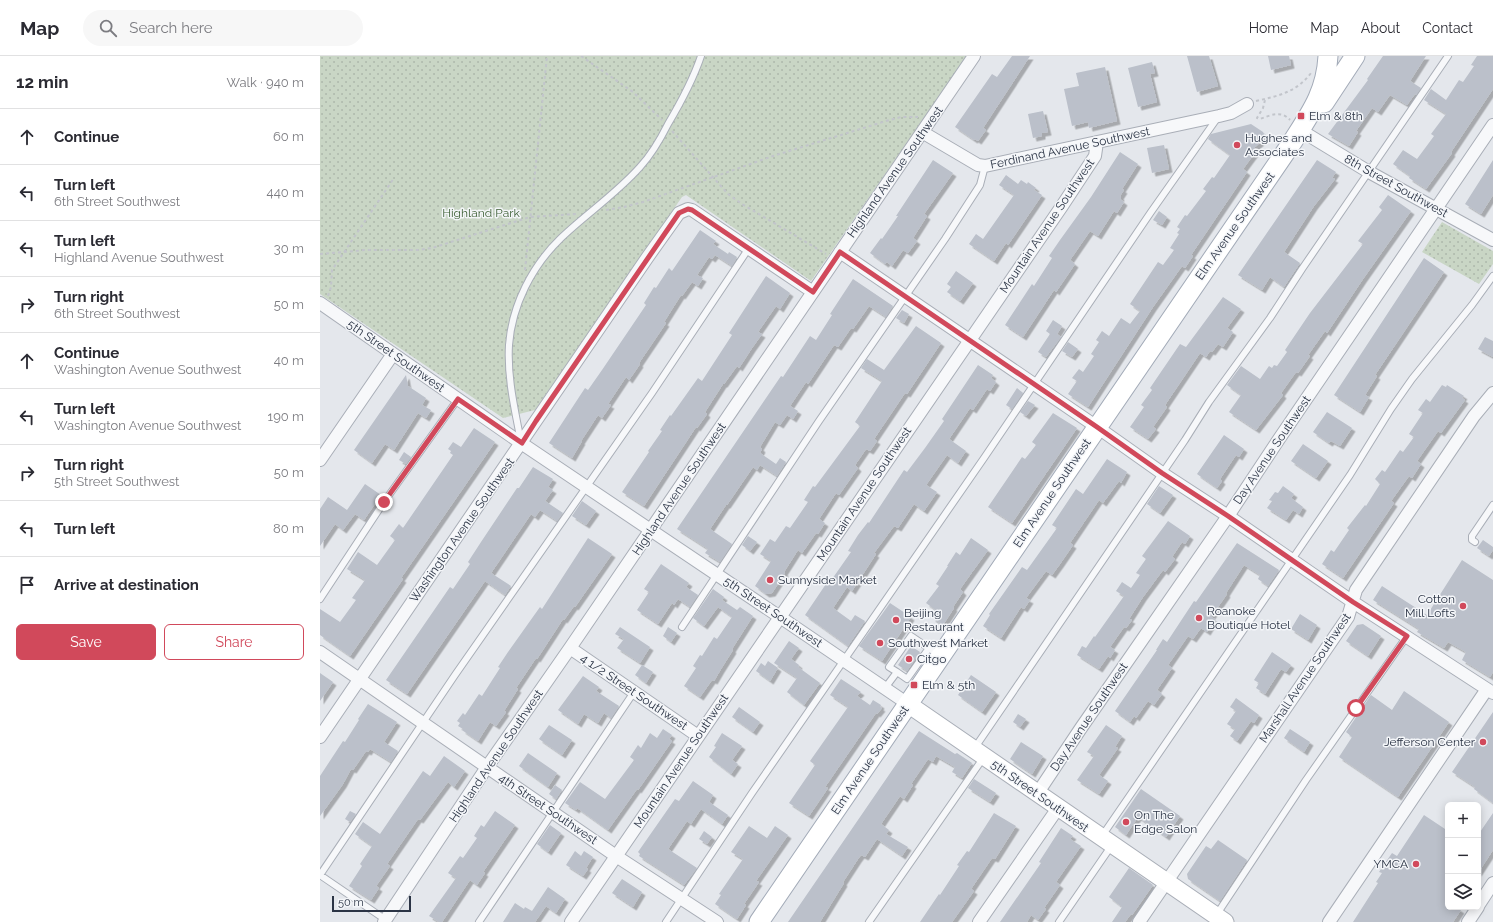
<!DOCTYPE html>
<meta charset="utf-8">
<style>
body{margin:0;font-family:Raleway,sans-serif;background:#f7f7f7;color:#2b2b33}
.controls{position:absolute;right:12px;bottom:12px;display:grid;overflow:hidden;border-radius:6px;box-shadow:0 2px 10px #0003}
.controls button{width:36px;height:36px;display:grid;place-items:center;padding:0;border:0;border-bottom:1px solid #e1e1e2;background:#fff;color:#2b2b33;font:20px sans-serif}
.scale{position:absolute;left:12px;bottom:10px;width:79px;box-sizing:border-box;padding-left:4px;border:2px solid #2b3445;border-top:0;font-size:11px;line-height:14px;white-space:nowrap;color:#2b3445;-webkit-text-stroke:3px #f4f6f9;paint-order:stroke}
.stop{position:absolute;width:12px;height:12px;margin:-9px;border:3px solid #d1495b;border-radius:50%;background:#fff}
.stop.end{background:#d1495b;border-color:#fff;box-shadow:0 1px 4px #0008}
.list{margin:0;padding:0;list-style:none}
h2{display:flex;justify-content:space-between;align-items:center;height:52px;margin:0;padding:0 16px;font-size:17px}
h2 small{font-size:13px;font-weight:400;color:#7c7c81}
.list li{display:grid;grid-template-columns:26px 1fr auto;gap:12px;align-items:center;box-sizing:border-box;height:56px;padding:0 16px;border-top:1px solid #e1e1e2}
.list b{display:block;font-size:15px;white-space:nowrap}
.list p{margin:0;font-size:13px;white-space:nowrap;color:#7c7c81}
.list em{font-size:13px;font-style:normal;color:#7c7c81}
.actions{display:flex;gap:8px;padding:12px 16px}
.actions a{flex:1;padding:9px 0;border:1px solid #d1495b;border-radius:6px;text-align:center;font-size:14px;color:#d1495b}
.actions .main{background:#d1495b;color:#fff}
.icon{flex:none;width:22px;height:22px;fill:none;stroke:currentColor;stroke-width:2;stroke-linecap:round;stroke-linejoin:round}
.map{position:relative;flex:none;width:1173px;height:866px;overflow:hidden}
header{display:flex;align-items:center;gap:24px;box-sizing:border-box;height:56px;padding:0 20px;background:#fff;border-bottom:1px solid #e1e1e2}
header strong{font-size:19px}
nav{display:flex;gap:22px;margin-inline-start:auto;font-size:14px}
.search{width:280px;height:36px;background:#f7f7f7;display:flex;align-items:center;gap:10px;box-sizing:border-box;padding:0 14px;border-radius:22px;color:#7c7c81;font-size:15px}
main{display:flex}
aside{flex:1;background:#fff}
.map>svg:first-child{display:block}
.park{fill:url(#park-dots)}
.building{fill:#bbc0ca;filter:url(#shadow)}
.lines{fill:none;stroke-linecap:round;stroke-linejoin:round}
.lane-casing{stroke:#a9aeb7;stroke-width:8}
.street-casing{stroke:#a9aeb7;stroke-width:14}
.secondary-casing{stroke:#a9aeb7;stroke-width:19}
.primary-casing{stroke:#a3abb8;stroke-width:21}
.path{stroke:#c2c5cb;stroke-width:2;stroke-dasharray:3 3;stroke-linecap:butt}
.lane{stroke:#f7f8fa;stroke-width:6}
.street{stroke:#f7f8fa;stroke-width:12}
.secondary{stroke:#fff;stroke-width:17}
.primary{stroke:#fff;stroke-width:19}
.route{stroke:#d1495b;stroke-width:5}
.poi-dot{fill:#d1495b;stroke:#f4f6f9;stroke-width:1.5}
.labels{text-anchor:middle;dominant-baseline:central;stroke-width:3;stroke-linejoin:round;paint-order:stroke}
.poi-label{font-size:12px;fill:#2b3445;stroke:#f4f6f9;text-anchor:start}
.street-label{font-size:12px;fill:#2b3445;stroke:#f4f6f9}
.park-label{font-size:12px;fill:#3f6138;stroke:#f4f6f9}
</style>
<header>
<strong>Map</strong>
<div class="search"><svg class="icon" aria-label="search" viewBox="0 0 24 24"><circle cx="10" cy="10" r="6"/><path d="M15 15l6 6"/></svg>Search here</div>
<nav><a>Home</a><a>Map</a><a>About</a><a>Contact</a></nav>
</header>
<main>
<aside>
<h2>12 min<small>Walk · 940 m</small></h2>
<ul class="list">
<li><svg class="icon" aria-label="ahead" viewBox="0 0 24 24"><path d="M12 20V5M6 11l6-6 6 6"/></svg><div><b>Continue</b></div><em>60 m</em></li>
<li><svg class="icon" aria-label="left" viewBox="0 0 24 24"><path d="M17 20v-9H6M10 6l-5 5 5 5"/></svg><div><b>Turn left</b><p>6th Street Southwest</p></div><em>440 m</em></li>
<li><svg class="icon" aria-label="left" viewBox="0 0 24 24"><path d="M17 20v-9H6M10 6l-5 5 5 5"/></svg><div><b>Turn left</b><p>Highland Avenue Southwest</p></div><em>30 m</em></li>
<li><svg class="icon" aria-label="right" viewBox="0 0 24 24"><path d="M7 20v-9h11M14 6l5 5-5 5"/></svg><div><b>Turn right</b><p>6th Street Southwest</p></div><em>50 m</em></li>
<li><svg class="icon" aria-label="ahead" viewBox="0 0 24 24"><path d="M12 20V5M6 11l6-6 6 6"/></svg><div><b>Continue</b><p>Washington Avenue Southwest</p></div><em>40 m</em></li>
<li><svg class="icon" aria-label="left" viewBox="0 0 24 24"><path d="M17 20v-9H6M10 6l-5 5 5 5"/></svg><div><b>Turn left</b><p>Washington Avenue Southwest</p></div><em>190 m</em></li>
<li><svg class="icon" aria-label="right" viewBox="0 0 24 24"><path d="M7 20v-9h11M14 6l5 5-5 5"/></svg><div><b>Turn right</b><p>5th Street Southwest</p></div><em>50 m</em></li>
<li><svg class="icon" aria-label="left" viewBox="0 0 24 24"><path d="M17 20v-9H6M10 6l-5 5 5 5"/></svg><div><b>Turn left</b></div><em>80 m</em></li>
<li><svg class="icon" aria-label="arrive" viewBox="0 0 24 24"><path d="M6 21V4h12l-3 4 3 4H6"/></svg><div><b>Arrive at destination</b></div></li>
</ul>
<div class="actions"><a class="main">Save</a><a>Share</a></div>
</aside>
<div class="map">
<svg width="1173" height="866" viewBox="0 0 1173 866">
<defs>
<pattern id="park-dots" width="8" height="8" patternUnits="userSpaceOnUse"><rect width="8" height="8" fill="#c9d6c5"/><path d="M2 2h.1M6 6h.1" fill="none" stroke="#adb8ab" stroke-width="1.8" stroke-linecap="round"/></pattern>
<filter id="shadow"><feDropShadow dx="3.5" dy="3.5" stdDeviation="0" flood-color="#0004"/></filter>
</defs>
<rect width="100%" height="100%" fill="#e4e7ec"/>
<path class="park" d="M0,0H647L491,225L366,139L362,141L215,354L183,362L0,238Z
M1122,166L1173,195V208L1159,228L1102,196Z"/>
<path class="building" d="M692,0H710L663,72L666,74L658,85L655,83L654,84L635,71L672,18L677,21Z
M867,0H889L898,30L877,36Z
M948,0H969L971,9L951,14Z
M1063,0H1106L1090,25L1101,32L1096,39L1095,38L1087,49L1070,39L1058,56L1052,52L1036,75L1038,76L1029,90L1008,78L1048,24L1047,23Z
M1157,0H1173V33L1131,96L1132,97L1106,133L1089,122L1090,120L1073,108L1083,94L1097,103L1114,80L1111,78L1126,58L1104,44L1111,33L1126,44L1139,24L1143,26L1154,10L1151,9Z
M832,6L835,17L830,18L837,46L818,51L808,12Z
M785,11L797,65L769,72L768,66L752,70L744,33L759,30L756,17Z
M723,55L728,76L722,77V80L713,82L708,58Z
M931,68L943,76L945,80L944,83L934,92L937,94L923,113L927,116L871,199L873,200L865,212L862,210L833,251L768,351L748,338L757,325L752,322L759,313L763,316L774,300L771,298L779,286L776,284L782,275L789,280L801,262L810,268L820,255L810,248L838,206L843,209L854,194L850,192L859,178L857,177L860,173L857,171L865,159L867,160L886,135L883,133L892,121L894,122L910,99L888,83L891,78Z
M844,89L849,113L832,117L827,92Z
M800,96L818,108L802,133L804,134L800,140L801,141L800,143L804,146L797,157L794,155L778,180L770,175L750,204L755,208L736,236L734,234L703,281L685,269L712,228L714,230L732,202L729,200L740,184L771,141Z
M613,104L633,117L604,158L607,160L593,182L597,185L588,197L583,194L572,210L567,206L565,208L550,197L561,182L562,183L578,160H576Z
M997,104L1016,116L1012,122L1015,123L994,150L964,196L980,207L964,231L950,221L942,234L918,219Z
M1173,104V139L1161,158L1145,148Z
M686,119L698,128L701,124L707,128L708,126L716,132L714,134L722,139L688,189L686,187L674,205L649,188L656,178L663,183L694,139L679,129Z
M1068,139L1091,155L1043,223L1007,277L1005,275L988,299L990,300L978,317L976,316L961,337L963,339L936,374L909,356L921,339L907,329L921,310L940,323L949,310L952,312L954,309L957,310L967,296L965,294L990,257L1043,188L1038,185L1062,154L1059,151Z
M839,155L847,161L842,169L833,164Z
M380,174L396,185L393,188L408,198L409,196L417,201L412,210L395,199L392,203L389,201L377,219L383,222L378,230L372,226L362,240L361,239L344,266L346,267L319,307L320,308L309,324L306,321L288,348L291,349L282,362L278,359L261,385H262L252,402L229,387L265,332L268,334L282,314L326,249L324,247L334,231L336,232L349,212L352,215Z
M1104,202L1124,216L1055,319L1057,320L1045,339L1049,341L1040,356L1014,339Z
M636,215L653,227L640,245L627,236L631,231L627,228Z
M446,220L470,237L460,253L456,250L438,276L442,278L432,292L419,312L417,310L404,328H403L385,356L387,358L377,372L376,371L324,450L302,436L329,396L328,395L342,375L340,374L350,359L351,360L378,322L382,325L412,279L409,277Z
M533,223L573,250L566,261L549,250L533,273L531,272L518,291L514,289L488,328L486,326L470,350L478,355L473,363L467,359L460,369L455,366L440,391L442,393L440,397L456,408L460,402L466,406L457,420L440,409L437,414L433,411L407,449H406L390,473L412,488L400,506L385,497L388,493L357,473L461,320L463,321L490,280L496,284L512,259L510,258Z
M903,241L921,253L907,272L913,276L903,291L898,288L892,296L890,295L886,301L880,297L845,349L847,351L833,371L836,373L828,383L810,371L824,351L821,349L832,334L830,332L860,288L866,291Z
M582,254L589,258L584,267L576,262Z
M733,264L742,270L737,278L741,281L726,301L718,296L730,278L726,275Z
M596,270L621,287L587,338L585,337L554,383L557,385L550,395L546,393L535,409L538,412L533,419L519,439L516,437L499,463L505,467L498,478L496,477L482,497L478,494L464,516L465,517L452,537L446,538L435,530L451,505L440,498L450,483L455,486L466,470L470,472L488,446L484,444L493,430L495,431L540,370L535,366L562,325L541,312L547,303L564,314Z
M1165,281L1173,285V301L1158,293Z
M748,286L758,293L752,301L742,295Z
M658,309L673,319L671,322L676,326L670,335L667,333L653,354L650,352L629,383L646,395L638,407L627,399L606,429L617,436L604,455L594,448L578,472L574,470L554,497L556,498L532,535L527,531L513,552L531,565L535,559L545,565L528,590L485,559L508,525L510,526L531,496L528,495L538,479L548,466L549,467L584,414L587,416L605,392L624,365L622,363Z
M86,319L88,330L106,342L102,349L111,354L106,362L98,357L74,394L65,388L52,407L34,394Z
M1122,329L1126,331L1127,329L1144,340L1142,342L1145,344L1121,377L1118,375L1097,405L1101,408L1092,422L1089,420L1071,445L1074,447L1023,522L1002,508L1011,494L1014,496L1029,474L1027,472L1045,449L1046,450L1060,428L1055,423L1062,414L1065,416L1080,394L1083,396L1094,381L1089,378L1103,357L1098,354L1106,343L1110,346Z
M697,332L703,337L692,353L686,349Z
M708,345L715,349L706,360L700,356Z
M1007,356L1032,372L1020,390L1011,385L1009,387L993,376Z
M733,357L757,372L692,467L668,451L702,401L705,403L716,389L712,386Z
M154,372L175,386L81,522L83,523L30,600L0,579V553L20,566L36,544L32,542L45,524L27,513L38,496L57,509L75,484L70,480L79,468L83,472L133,399L130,397L131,395L128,393L133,386L141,391Z
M904,379L924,393L919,401L916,399L900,423L902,425L897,432L877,418Z
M983,388L1008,405L996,422L971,405Z
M84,396L91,401L86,408L79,404Z
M787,403L807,416L801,427L799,425L783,447L779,444L750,487L753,489L740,508L732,519L726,515L706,542L710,544L704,553L701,551L681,582L663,570L670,559L669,558L702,511L707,514L737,472L732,469L756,433L763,438Z
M213,411L233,423L228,431L233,434L225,445L243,457L237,465L220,454L215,461L211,458L171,517L191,530L185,539L165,525L87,638L66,624L130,531L133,533L150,508L148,506L161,486L197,432H199Z
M45,428L61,439L44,464L35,458L23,474L15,468L0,490V453L8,441L27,454Z
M839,430L853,439L840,457L827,448Z
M963,430L974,438L971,442L983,451L979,458L973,454L966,464L947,452L952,445L949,444L955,436L958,437Z
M262,445L276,455L266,469L252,460Z
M848,465L870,480L865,488L862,486L852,501L855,503L845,516L843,514L823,541L809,563L812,564L806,572L804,571L790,591L795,594L790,602L788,600L779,613L757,599L762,590L766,592L774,580L775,581L804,540L796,535L802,526L811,532L820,519L816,517L826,503L822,500Z
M428,480L437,486L430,495L422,489Z
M268,482L292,498L255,551L254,550L244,564L243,563L217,603L216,602L196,632L198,633L184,655L186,656L176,670L170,666L158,685L142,674L143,673L138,670L140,667L137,665L143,657L145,659L159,638L162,640L180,612L178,611L188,596L220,551L222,553Z
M651,482L668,494L640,533L643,536L633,551L634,552L623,569L612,562L617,555L606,547L619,530L616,528L628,510H627L636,496L640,499Z
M1163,484L1173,491V494L1169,500L1157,492Z
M917,487L959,514L948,530L938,523L940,519L924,509L906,537L907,538L891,561L895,563L887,576L881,572L873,583L868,580L848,609L852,612L837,634L842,638L834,649L828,645L816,662L814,660L810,666L795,655L837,594H836L843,583L847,586L874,545L876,546Z
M1142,504L1173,524V616L1170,621L1142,604L1146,596L1128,586L1124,592L1097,576L1099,573L1053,544L1062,530L1107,559Z
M341,508L369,527L366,531L378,539L370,551L358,543L354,549L352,547L338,568L317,554L329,536L324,533Z
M393,533L404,541L402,544L417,554L420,551L433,560L412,593L413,594L401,613L394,625L392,624L380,641L364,630L376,612L373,610L380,599L382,600L394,581L397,583L412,561L398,551L384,570L373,562Z
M570,547L591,561L562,605L539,590Z
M980,558L997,569L988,584L971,573Z
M1043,568L1061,580L1048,600L1026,585L1037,569Z
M300,571L330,591L320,607L297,592L304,583L295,578Z
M348,571L357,577L351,586L343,580Z
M469,585L479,592L471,603L479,609L478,611L500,627L484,649L467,636L477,622L454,607Z
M591,590L600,596L587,615L578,609Z
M952,596L971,609L966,616L961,613L945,638L936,632L939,627L934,624Z
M448,605L458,612L450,625L436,615L441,607L445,610Z
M322,609L333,616L326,627L315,619Z
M0,617L13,626L0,645Z
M651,619L676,636L662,656L638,639Z
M263,620L279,631L276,635L299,650L291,662L284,657L278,667L264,658L258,668L238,654Z
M521,623L541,636L537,640L550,649L553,644L561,649L560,651L562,652L557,658L556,657L505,731L508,732L489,760L469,747L495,709L490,705L528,651L510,639Z
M1084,635L1129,666L1078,741L1019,701L1032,681L1026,676L1051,639L1072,654Z
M916,642L939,659L934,667L931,665L917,685L910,680L915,673L907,668L916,655L910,651Z
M48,648L77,666L64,686L78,695L71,706L50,693L48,696L46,695L33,714L31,713L23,728L0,760V720L23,685L25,686L39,664L38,663Z
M419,651L440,666L433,676L412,661Z
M1173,656V747L1154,733L1155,731L1132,716Z
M698,658L706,663L700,671L693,666Z
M229,669L252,684L242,699L219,683Z
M786,669L802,680L795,691L798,692L779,719L788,725L779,738L757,724L774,700L767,696Z
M343,673L352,679L349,683L352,685L318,734L317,733L288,774L260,754L257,752L256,754L245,747L260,726L285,743L314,704L310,701L318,689L321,692L330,677L337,682Z
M970,673L990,686L984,696L964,682Z
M599,675L635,698L637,697L652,707L642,722L632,716L635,711L616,700L613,706L608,703L591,728L593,729L584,743L580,740L561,768L569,774L566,778L588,791L582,800L557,783L545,801L541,799L538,803L523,826L524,827L500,866H468Z
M402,677L422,690L412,704L418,708L411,718L389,701L396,691L394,690Z
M701,686L723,700L712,718L690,703Z
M208,697L237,717L228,731L199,710Z
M124,700L145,715L134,731L128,726L100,764L98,763L67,808L70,810L56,830L59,832L51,844L29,830L42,810L40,808L52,790L35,778L43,766L60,778L103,715L110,720Z
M654,723L676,737L670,746L648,732Z
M373,725L393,739L389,746L408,759L402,768L381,753L371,768L367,765L348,793L377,812L364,829L319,800L320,798L318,796L355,743L359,745Z
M235,729L242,734L236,743L229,738Z
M821,733L860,760L846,781L818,761L806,779L795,771Z
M30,755L36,758L30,766L25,763Z
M175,755L195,769L163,816L165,817L157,829L150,824L122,866H119L109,860L136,822L128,817L140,800L143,802L157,782L154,780L161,769L164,771Z
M674,757L696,770L675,803L672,802L653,830L651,833L654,835L632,866H600L619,838L620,839L639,810L637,809L647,795L649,796Z
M1173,757V794L1158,817V779Z
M1104,759L1128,775V851H1136L1141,854L1133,866H1033L1058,827L1056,826L1062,817L1059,816L1072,797L1077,800Z
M230,769L241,777L228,796L217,788Z
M429,770L447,782L455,770L468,779L436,825L439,826L424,848L426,849L417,863L395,848L401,839L399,838L423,803L411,796Z
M741,772L753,780L750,783L761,790L736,826L740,829L724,852L726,853L718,864L711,859L707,866H680L721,807L719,806Z
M384,775L392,781L387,788L379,783Z
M898,784L927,804L900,845L868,823L867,818L886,790L891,793Z
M255,795L261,800L264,795L273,801L266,812L268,813L263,820L246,809Z
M809,812L833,829L812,859L811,858L805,866H792L802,851L789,841Z
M302,823L322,836L313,851L292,837Z
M228,831L245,843L236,857L226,850L215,866H183L195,847L204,853L205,851L212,855Z"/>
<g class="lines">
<g class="lane-casing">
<path id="lane" d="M201,386C195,354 187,322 189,289C192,249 212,210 241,182C266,158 296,138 320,111C332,98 340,84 348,68C361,46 373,24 381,0
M1155,486L1152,484V480L1173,449
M0,543L64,446L138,343
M362,571L499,365L625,183L660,129L665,110
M577,616L587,623L609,592
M565,632L577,616L569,611L591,580L619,599
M654,693L865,384L889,346L950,262L982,213L1128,0
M782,780L1030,419L1071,353L1092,323L1152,249L1173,220
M0,819L135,619L332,337L429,192
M0,819L66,864
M897,858L986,724L1087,580
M159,866L314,636
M346,866L432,737L664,402L831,156L898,61
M549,866L664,701
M739,866L792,789"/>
</g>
<g class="street-casing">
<path id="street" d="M980,74L1049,116L1173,184
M602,76L658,109L665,110L899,60L911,57L927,48
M520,196L777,371L842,417L908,460L1033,546L1173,637
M0,247L201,387L460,561L588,648
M0,404L73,298
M250,592L378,680
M0,596L296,800L397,866
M0,681L327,202L359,157L368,153L372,154L493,236
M717,738L761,672L908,460L959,383L1173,69
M1158,850L1173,827
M64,866L167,711L250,592L654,0
M251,866L742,150L775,100L777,86
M659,866L738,752
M819,866L1028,561L1036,534L1154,360L1173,337
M1009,866L1167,633
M1148,866L1158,851"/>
</g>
<g class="secondary-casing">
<path id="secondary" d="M588,648L905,866"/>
</g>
<g class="primary-casing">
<path id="primary" d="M1004,47L1035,0
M439,866L971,88C990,58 1006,37 1008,0"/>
</g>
<path class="path" d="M261,0L313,36L342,64
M945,44L943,52L937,62L940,63C951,59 961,54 970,64
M936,45C958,40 977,36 991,17
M352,75L408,138L422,148L506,198
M286,154L304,151L323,146L453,100L566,65L581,61H598
M0,198L46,194H98L112,192L210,161L256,158
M205,214L227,0
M8,240L11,231L12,214L74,122
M1158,771L1162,774"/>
<use href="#lane" class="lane"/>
<use href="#street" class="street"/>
<use href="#secondary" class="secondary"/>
<use href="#primary" class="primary"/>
</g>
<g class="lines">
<path class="route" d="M64,446L138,343L202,387L216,365L359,157L368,153L372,154L493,236L520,196L777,371L842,417L908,460L1033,546L1087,580L1036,652"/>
</g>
<g class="poi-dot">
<rect x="977" y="56" width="8" height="8" rx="2"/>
<circle cx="917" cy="89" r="4"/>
<circle cx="450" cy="524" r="4"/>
<circle cx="1143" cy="550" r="4"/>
<circle cx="879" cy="562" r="4"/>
<circle cx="576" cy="564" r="4"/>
<circle cx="560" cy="587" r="4"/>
<circle cx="589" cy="603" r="4"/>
<rect x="590" y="625" width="8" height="8" rx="2"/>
<circle cx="1163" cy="686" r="4"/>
<circle cx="806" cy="766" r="4"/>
<circle cx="1096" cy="808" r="4"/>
</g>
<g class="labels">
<g class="poi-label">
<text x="989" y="60">Elm &amp; 8th</text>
<text x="925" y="82">Hughes and<tspan x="925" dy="14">Associates</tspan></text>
<text x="458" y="524">Sunnyside Market</text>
<text x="1135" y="543" text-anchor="end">Cotton<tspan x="1135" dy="14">Mill Lofts</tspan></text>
<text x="887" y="555">Roanoke<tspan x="887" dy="14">Boutique Hotel</tspan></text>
<text x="584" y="557">Beijing<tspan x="584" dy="14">Restaurant</tspan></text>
<text x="568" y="587">Southwest Market</text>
<text x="597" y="603">Citgo</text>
<text x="602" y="629">Elm &amp; 5th</text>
<text x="1155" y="686" text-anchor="end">Jefferson Center</text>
<text x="814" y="759">On The<tspan x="814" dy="14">Edge Salon</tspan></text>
<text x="1088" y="808" text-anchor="end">YMCA</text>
</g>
<g class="street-label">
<text transform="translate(750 92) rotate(-12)">Ferdinand Avenue Southwest</text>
<text transform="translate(575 116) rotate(-55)">Highland Avenue Southwest</text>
<text transform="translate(1076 130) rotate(29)">8th Street Southwest</text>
<text transform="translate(727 170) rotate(-56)">Mountain Avenue Southwest</text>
<text transform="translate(915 170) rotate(-55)">Elm Avenue Southwest</text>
<text transform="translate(76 300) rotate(35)">5th Street Southwest</text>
<text transform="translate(952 394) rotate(-56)">Day Avenue Southwest</text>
<text transform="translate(359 433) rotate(-56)">Highland Avenue Southwest</text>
<text transform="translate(732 437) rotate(-56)">Elm Avenue Southwest</text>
<text transform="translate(544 438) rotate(-56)">Mountain Avenue Southwest</text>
<text transform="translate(142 474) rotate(-55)">Washington Avenue Southwest</text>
<text transform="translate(453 556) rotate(34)">5th Street Southwest</text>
<text transform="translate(985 622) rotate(-56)">Marshall Avenue Southwest</text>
<text transform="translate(314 636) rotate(34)">4 1/2 Street Southwest</text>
<text transform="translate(769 661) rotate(-56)">Day Avenue Southwest</text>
<text transform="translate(176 700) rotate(-56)">Highland Avenue Southwest</text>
<text transform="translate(550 704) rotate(-56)">Elm Avenue Southwest</text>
<text transform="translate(361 705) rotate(-56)">Mountain Avenue Southwest</text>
<text transform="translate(720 740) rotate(35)">5th Street Southwest</text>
<text transform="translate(228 753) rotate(34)">4th Street Southwest</text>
</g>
<g class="park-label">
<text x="161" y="157">Highland Park</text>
</g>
</g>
</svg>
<div class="controls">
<button>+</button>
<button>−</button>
<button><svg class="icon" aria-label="layers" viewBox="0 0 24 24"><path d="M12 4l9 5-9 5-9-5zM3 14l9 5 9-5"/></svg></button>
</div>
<div class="scale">50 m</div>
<div class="stop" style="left:1036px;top:652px"></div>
<div class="stop end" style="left:64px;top:446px"></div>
</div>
</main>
